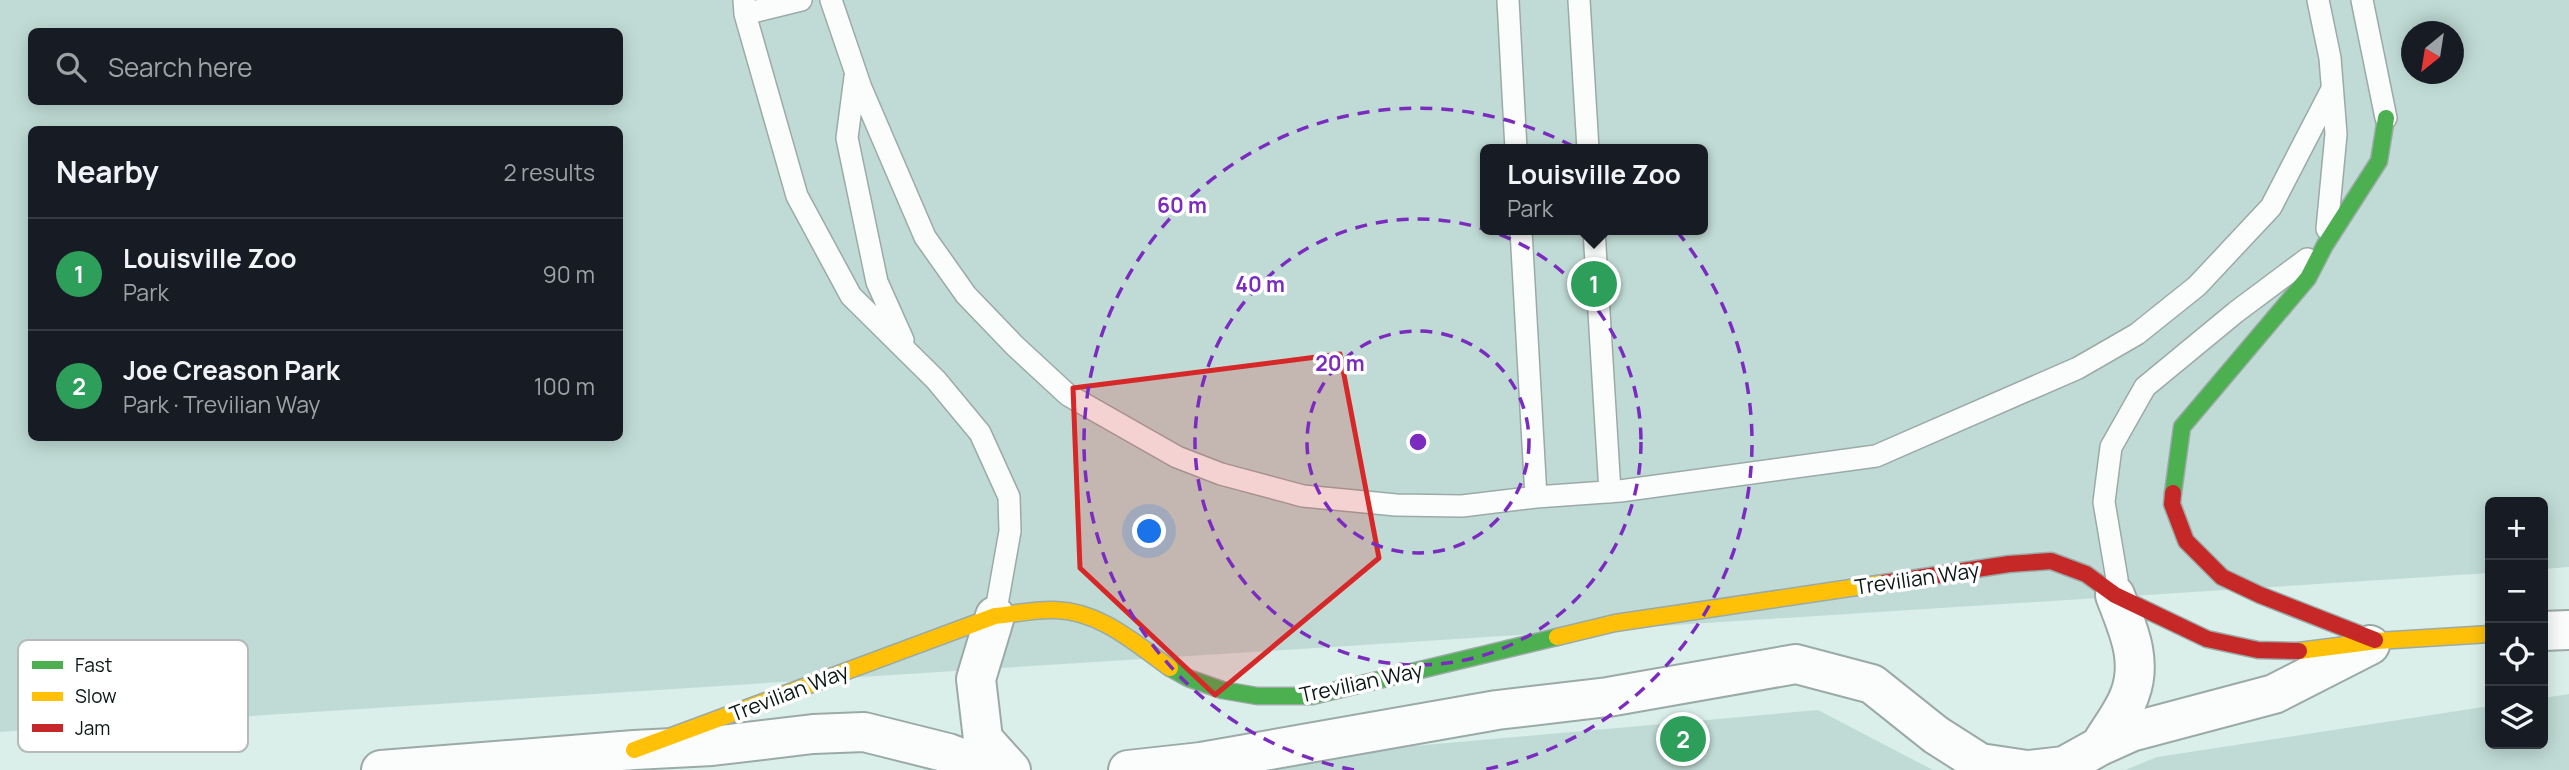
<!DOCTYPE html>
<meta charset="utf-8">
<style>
body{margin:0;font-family:Manrope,sans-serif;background:#20242c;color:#f1f3f6}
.controls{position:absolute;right:21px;bottom:21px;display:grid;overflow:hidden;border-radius:10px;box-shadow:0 4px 18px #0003}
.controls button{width:63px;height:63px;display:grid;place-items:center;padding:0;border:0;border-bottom:2px solid #363941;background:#171b24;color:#f1f3f6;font:35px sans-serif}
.compass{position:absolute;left:2401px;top:21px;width:63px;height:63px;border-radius:50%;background:#171b24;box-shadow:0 4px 18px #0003;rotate:210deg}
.you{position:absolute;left:1150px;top:532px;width:24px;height:24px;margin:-18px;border:5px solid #fff;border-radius:50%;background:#1a73e8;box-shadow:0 0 0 10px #1a73e833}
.badge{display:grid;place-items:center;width:46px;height:46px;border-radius:50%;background:#2563eb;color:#fff;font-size:23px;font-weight:700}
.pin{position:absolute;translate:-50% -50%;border:4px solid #fff;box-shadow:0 2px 7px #0006}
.popup{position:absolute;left:1480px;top:144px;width:228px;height:91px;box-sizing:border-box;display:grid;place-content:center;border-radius:10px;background:#171b24;filter:drop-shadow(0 2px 5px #0005);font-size:23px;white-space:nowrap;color:#9ea1a6}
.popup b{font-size:26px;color:#f1f3f6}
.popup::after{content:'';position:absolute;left:50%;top:100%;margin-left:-14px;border:14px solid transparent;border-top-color:#171b24}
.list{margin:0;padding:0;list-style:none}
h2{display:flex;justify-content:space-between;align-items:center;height:91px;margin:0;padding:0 28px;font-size:30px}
h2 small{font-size:23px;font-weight:400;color:#9ea1a6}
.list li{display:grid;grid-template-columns:46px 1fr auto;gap:21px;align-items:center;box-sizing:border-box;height:112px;padding:0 28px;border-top:2px solid #363941}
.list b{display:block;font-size:26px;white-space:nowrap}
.list p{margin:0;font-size:23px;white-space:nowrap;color:#9ea1a6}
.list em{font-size:23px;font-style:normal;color:#9ea1a6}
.icon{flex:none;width:38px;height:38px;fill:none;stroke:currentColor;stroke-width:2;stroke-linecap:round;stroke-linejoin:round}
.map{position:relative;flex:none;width:2569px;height:770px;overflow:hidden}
.search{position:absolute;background:#171b24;box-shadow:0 4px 18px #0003;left:28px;top:28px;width:595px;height:77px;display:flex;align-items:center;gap:18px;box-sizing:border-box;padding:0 24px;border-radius:10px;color:#9ea1a6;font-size:26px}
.panel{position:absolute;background:#171b24;box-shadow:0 4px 18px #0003;left:28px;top:126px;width:595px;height:315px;border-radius:10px}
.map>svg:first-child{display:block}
.green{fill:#c0dbd5;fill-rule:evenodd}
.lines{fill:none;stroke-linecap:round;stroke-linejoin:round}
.lane-casing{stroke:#9baaa7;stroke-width:24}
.street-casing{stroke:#9baaa7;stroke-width:42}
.fast-casing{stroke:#9baaa7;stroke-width:19}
.slow-casing{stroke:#9baaa7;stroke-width:19}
.jam-casing{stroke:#9baaa7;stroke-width:19}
.lane{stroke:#fafdfc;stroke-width:21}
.street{stroke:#fafdfc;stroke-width:38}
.fast{stroke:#4caf50;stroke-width:16}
.slow{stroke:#ffc107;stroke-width:16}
.jam{stroke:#c62828;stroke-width:16}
.marked{fill:#d62828;fill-opacity:0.2;stroke:#d62828;stroke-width:5;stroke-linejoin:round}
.ring{fill:none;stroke:#7b2cbf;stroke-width:3.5;stroke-dasharray:12 9}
.labels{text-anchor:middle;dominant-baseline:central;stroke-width:7;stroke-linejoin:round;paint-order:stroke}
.street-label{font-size:21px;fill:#0a1715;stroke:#fff}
.key{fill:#fff;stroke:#b6b9b9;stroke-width:2}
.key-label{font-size:19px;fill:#0a1715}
.centre{fill:#7b2cbf;stroke:#fff;stroke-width:3.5}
.ring-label{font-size:21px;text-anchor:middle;font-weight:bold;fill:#7b2cbf;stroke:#fff;stroke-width:7;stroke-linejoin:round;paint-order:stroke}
</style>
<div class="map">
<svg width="2569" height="770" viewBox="0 0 2569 770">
<rect width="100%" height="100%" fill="#dbefea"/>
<path class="green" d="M0,0H2569V567L2543,569V502H2490V573L0,732ZM32,32H620V102H32ZM2412,32H2454V74H2412ZM32,130H620V438H32ZM1486,149H1702V230H1486Z
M2569,694V770H2125L2157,757L2490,706V744H2543V698Z
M1818,710L1933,770H1145Z"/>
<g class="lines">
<g class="lane-casing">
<path id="lane" d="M744,0L745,14L797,196L851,296L936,380L980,433L1009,497L1010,531L995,616
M831,0L861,88L925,237L966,295L1015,346L1068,395L1177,457L1221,474L1303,496L1396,505L1462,506L1536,497L1620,491L1876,456L2078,368L2137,334L2197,286L2271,207L2332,89
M1508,0L1516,149
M1579,0L1588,149
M2318,0L2330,58L2336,134L2327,229
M2362,0L2386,118
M745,14L801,0
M855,77L847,138L877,282L903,340
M1521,230L1536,497
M1594,230L1610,492
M2115,595L2117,579L2104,502L2111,447L2145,387L2236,312L2307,259"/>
</g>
<g class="street-casing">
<path id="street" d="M995,616L976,679L983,739L1011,770
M2543,631L2569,630
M2100,746C2109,730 2124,712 2130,694C2143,659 2127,627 2115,595
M381,770L634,750L712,746L813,734L864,732L948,753L993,770
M1128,770L1201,762L1497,710L1608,697L1796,664L1872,684L1936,735L1980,763L2027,770
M2029,770L2064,766L2100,746L2131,732L2274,694L2370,645"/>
</g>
<g class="fast-casing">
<path id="fast" d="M2173,493L2182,427L2308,278L2325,245L2379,161L2386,118
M1170,668L1188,678L1222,690L1257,696H1312L1557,637"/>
</g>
<g class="slow-casing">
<path id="slow" d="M1557,637L1615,623L1884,583
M2299,651L2377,641L2490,634
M634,750L995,616C1015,614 1035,609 1055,610C1100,611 1135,643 1170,668"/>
</g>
<g class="jam-casing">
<path id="jam" d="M2173,493L2172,504L2186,541L2222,577L2260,595L2375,640
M1884,583L2009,564L2051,561L2086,574L2115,595L2207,639L2258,650L2299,651"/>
</g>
<use href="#lane" class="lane"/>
<use href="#street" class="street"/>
<use href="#fast" class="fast"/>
<use href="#slow" class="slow"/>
<use href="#jam" class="jam"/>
</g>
<path class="marked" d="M1340,354L1379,558L1215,695L1080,568L1073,388Z"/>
<g class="ring">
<circle cx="1418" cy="442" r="111"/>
<circle cx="1418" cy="442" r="223"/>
<path d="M1354 770A334 334 0 1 1 1482 770"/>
</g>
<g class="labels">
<g class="street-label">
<text transform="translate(1917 578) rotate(-8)">Trevilian Way</text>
<text transform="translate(1361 682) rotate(-12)">Trevilian Way</text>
<text transform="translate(789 692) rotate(-21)">Trevilian Way</text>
</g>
</g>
<rect x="18" y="640" width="230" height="112" rx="10" class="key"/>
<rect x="32" y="661" width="31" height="8" fill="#4caf50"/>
<rect x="32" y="692" width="31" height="9" fill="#ffc107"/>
<rect x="32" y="724" width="31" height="8" fill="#c62828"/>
<g class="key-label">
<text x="75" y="672">Fast</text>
<text x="75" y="703">Slow</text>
<text x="75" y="735">Jam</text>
</g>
<circle cx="1418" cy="442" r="10" class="centre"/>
<g class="ring-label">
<text x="1182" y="213">60 m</text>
<text x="1260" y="292">40 m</text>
<text x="1340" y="371">20 m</text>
</g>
</svg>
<div class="controls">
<button>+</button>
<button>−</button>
<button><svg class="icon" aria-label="locate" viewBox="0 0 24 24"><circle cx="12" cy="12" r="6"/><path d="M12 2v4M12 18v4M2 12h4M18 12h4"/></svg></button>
<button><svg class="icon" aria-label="layers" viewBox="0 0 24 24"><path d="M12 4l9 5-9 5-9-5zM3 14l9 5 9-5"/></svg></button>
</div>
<svg class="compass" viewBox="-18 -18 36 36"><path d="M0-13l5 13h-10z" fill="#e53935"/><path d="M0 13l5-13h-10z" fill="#9ea1a6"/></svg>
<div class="you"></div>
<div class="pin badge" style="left:1594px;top:284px;background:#2e9e5b">1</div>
<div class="popup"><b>Louisville Zoo</b>Park</div>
<div class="pin badge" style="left:1683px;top:739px;background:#2e9e5b">2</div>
<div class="search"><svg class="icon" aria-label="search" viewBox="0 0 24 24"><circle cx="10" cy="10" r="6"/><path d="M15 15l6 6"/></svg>Search here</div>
<section class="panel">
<h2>Nearby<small>2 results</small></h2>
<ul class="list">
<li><span class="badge" style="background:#2e9e5b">1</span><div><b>Louisville Zoo</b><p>Park</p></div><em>90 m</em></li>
<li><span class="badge" style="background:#2e9e5b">2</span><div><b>Joe Creason Park</b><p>Park · Trevilian Way</p></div><em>100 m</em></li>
</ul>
</section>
</div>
